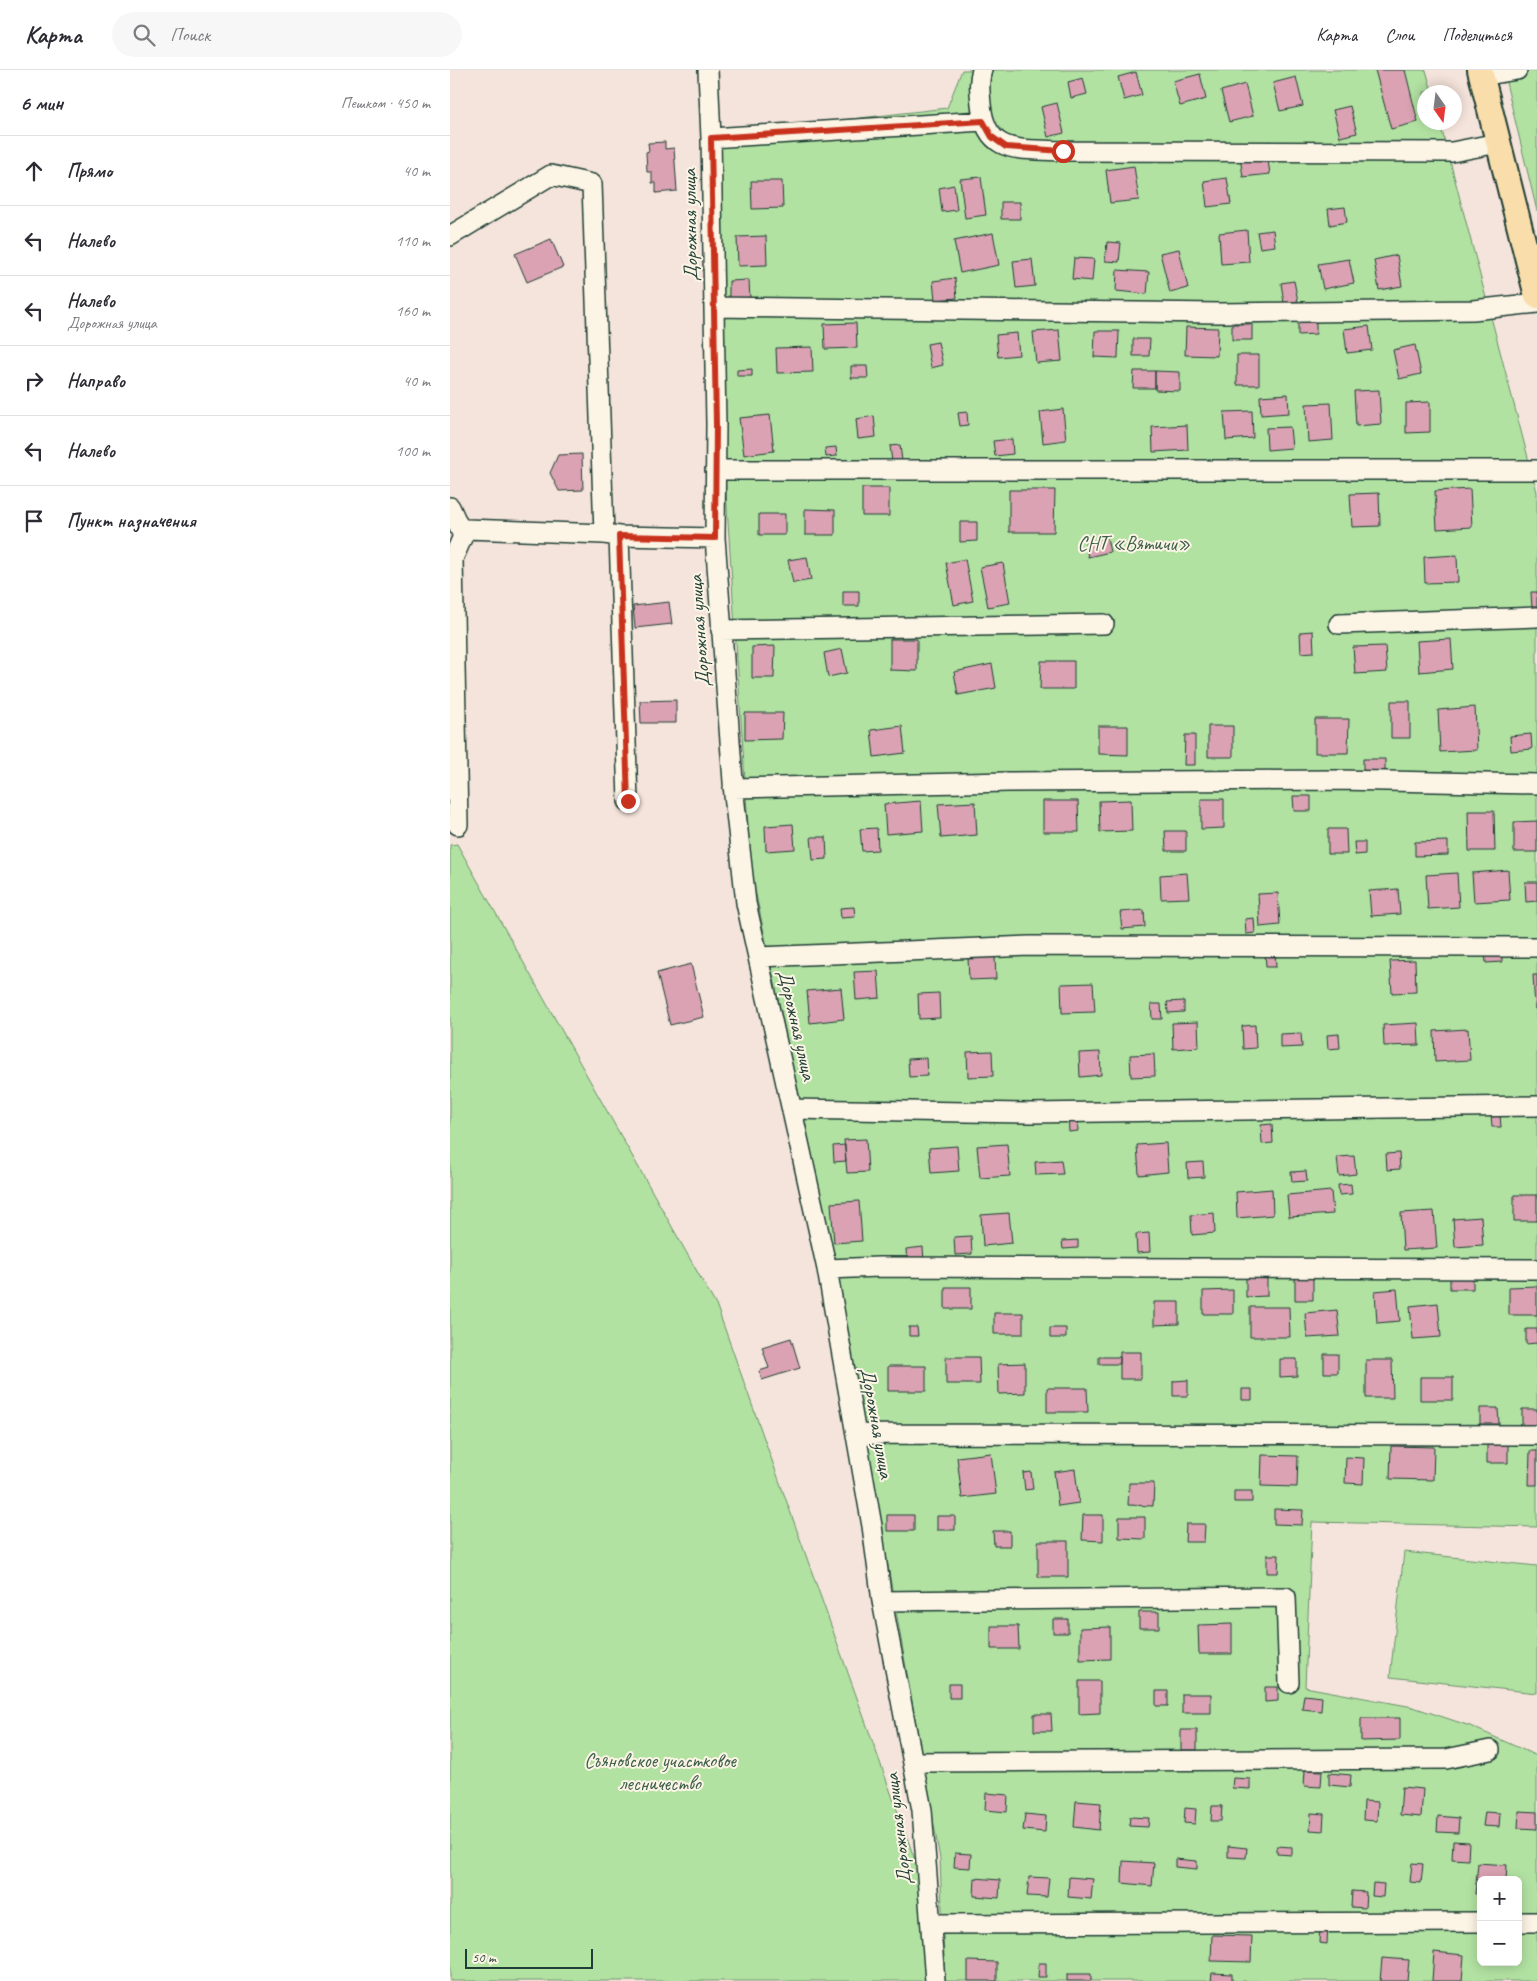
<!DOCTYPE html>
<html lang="ru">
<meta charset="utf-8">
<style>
body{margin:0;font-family:Caveat,sans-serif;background:#f7f7f7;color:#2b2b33}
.controls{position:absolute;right:15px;bottom:15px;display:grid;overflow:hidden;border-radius:8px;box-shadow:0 2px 12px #0003}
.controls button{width:45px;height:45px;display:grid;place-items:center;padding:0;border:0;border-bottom:1px solid #e1e1e2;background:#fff;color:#2b2b33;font:25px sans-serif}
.compass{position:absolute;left:967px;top:15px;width:45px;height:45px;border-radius:50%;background:#fff;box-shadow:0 2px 12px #0003;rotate:166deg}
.scale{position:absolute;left:15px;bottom:12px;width:128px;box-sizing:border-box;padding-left:5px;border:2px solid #1f3d34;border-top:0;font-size:14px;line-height:18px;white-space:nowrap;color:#1f3d34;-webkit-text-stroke:4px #fcf5e5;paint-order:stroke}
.stop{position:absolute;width:15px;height:15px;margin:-11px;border:4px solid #c8321e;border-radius:50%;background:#fff}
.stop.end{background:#c8321e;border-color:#fff;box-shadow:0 1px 5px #0008}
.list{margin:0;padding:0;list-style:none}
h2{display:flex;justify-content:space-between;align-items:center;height:65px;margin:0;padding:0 20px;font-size:21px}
h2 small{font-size:16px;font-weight:400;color:#7c7c81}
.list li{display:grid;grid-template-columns:32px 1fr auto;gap:15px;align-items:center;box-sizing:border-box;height:70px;padding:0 20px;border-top:1px solid #e1e1e2}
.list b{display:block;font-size:19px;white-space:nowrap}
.list p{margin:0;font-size:16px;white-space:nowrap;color:#7c7c81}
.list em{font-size:16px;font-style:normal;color:#7c7c81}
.icon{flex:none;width:28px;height:28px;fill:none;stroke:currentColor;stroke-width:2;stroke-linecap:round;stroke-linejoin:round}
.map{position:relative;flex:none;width:1087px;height:1911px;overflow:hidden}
header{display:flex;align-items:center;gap:30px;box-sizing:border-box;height:70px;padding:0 25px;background:#fff;border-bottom:1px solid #e1e1e2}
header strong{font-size:24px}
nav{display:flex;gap:28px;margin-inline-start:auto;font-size:18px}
.search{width:350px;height:45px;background:#f7f7f7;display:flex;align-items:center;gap:12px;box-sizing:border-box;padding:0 18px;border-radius:28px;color:#7c7c81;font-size:19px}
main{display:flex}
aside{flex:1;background:#fff}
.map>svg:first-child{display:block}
.green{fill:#b2e2a2;stroke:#68906b;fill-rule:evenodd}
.building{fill:#daa2b2;stroke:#1f3d34}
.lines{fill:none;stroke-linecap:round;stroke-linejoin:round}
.minor-casing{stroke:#1f3d34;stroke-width:22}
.major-casing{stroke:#1f3d34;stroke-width:28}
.minor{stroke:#fcf5e5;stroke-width:19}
.major{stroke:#f9deab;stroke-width:24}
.route{stroke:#c8321e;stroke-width:6}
.labels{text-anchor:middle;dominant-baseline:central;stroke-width:4;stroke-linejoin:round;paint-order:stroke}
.street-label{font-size:20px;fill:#1f3d34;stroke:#fcf5e5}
.park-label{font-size:20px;fill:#3c5e4a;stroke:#fcf5e5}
</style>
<header>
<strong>Карта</strong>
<div class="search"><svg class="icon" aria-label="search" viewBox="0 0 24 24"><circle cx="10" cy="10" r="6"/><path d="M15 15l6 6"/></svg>Поиск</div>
<nav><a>Карта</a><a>Слои</a><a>Поделиться</a></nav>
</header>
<main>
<aside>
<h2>6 мин<small>Пешком · 450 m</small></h2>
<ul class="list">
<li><svg class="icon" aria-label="ahead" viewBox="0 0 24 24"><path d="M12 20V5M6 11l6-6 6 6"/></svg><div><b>Прямо</b></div><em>40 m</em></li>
<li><svg class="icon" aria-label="left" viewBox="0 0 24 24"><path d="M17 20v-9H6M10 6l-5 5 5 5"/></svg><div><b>Налево</b></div><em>110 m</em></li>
<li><svg class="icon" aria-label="left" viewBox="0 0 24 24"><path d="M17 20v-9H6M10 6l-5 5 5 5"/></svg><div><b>Налево</b><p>Дорожная улица</p></div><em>160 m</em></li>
<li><svg class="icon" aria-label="right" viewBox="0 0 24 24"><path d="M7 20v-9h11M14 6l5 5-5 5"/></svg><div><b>Направо</b></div><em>40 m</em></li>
<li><svg class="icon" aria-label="left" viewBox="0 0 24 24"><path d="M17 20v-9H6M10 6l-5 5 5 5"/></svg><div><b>Налево</b></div><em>100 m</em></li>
<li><svg class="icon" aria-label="arrive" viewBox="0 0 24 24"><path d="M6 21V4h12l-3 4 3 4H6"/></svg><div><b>Пункт назначения</b></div></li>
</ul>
</aside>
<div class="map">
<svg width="1087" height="1911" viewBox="0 0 1087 1911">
<rect width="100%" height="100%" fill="#f5e4db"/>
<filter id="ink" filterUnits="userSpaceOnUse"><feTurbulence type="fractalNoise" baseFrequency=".02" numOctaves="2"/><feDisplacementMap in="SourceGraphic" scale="10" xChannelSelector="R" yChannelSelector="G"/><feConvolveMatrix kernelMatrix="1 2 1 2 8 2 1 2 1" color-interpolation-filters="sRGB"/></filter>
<g filter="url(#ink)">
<path class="green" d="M512,0H976L982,22H974V52L990,53L1087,422V1457L862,1452L855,1617L963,1637L1020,1656L1087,1686V1911H495L490,1789L383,1186L301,801L275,406L271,64L497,38ZM1031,1810H1068V1892H1031Z
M1053,0H1087V141Z
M7,774L267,1237L475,1818L476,1911H0V775Z
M954,1482L1087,1496V1623L940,1607Z"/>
<path class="building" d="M925,0H955L968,52L941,59Z
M686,2L692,25L674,30L668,7Z
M750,4L756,29L730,36L723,11Z
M846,7L853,36L830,41L823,13Z
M633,8L637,24L621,28L618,12Z
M795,14L803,46L779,52L771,21Z
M607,33L614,63L598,67L591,37Z
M900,36L907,63L890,67L883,40Z
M215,72V79L224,78L227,121L206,123V113H202V102H197L196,82L199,81L198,73Z
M817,83L820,104L793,107L790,87Z
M684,96L689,130L660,133L656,100Z
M531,107L536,145L515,148L510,109Z
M777,108L781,134L757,137L754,111Z
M301,111H332L333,138L302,139Z
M504,115L507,140L492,142L489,118Z
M551,132H570V149H551Z
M895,137L897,152L880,155L878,139Z
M797,160L799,192L771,194L769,163Z
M823,160L825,176L810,178L807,162Z
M543,163L549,195L510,203L504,171Z
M316,166L317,195L288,196L287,167Z
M101,169L113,197L77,212L65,184Z
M657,172L671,173L669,192L655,191Z
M729,179L738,218L720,223L710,183Z
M947,185L952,216L929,220L924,190Z
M624,188L644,189L642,211L622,209Z
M582,189L585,216L566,218L563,191Z
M899,189L904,213L873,219L868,194Z
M667,200L699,202L697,224L666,221Z
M505,208L507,228L485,230L483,211Z
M299,210L300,230H279V211Z
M844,211L848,231L834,233L831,213Z
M848,248H866V264L848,265Z
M406,253L407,278L375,279L374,254Z
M782,254H802V270H782Z
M919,256L922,280L897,283L894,259Z
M736,257L768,258L767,286L735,285Z
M609,260L612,291L586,293L583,262Z
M645,261H669L668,288L644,287Z
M567,263L569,285L548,287L546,265Z
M683,269H700L699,286H683Z
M488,272L493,295L481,298L477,274Z
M965,275L971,304L949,309L943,280Z
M362,277L363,302L327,303L326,278Z
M787,285H809V315H787Z
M401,296H417L418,308H401Z
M302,299V306H287V300Z
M684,301H705V318H683Z
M705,301L730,302V321L705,320Z
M929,320L931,354L906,356L904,321Z
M838,324L839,343L811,345L810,326Z
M980,332V362L956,363V333Z
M881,333L883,370L858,372L856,334Z
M613,339L616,370L593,373L590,342Z
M802,341L803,368L776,370L774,342Z
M517,342L518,355L510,356L508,343Z
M320,345L324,381L294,385L289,348Z
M424,346L426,367L408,369L406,349Z
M737,355L738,380L703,382L702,357Z
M840,357L842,378L817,380L816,358Z
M562,369L563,384L545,386L543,371Z
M450,375L452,391L442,392L440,376Z
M386,377L387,386L376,387L375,378Z
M132,384L133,420L109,421L100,403L108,385Z
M412,418H439V446H412Z
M1020,419L1022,457L987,459L985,421Z
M559,420H605L604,462H559Z
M929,423L930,456L902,457L900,424Z
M355,439L385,440V465H355Z
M309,444H335V465H309Z
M510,452H527V471L510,472Z
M657,468L660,482L638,487L635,473Z
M1007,485L1008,512L975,513L974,487Z
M357,487L361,510L343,513L338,490Z
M515,489L523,531L504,535L496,493Z
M553,493L560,533L538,537L530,497Z
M393,521H409V536H393Z
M1081,522H1087V538L1082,539Z
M219,532L222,554L185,558L183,536Z
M863,561L864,582L851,583L850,562Z
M440,569H467V601L440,600Z
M1001,569L1003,599L969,602L967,571Z
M325,576L324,608H302V577Z
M935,576L937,602L905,604L903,577Z
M392,579L397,603L378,607L374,583Z
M591,591H624V619H590Z
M542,594L546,618L508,625L504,602Z
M226,630V653H191L190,631Z
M941,631H960V668H941Z
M1025,637L1027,680L990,682L988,640Z
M295,643H333L332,669L295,670Z
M865,649H899L898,683H865Z
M452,656L455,683L424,687L421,660Z
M648,656H678V685L648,684Z
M758,656H783V687H758Z
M1081,664L1082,679L1061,681L1060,666Z
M735,665H745V695H734Z
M913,689H935V702H913Z
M843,726H861V741H844Z
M751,729H774V758L751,759Z
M681,730L682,761L650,762L649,731Z
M471,731L473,761L436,764L434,734Z
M593,731H628L629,762H593Z
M525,732L527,765L491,768L488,734Z
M1018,741H1044L1045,781H1019Z
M1087,751V782H1064V752Z
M343,754L345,779L316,781L315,756Z
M427,758L428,780L412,781L410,759Z
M878,759H896L897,784H878Z
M715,761H736V781H716Z
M361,767H376L377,789L363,790Z
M998,771V785L965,786V772Z
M904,772H915V784L905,785Z
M1058,800L1060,830L1024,832L1022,803Z
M737,803L739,828L711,829L710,805Z
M1007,803L1009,837L978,839L976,805Z
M1075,812H1087V831L1076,832Z
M948,819L950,844L921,846L919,821Z
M828,823L830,855L810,857L808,824Z
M404,837L405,847L391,848L390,838Z
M694,840L695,857L672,859L670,842Z
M804,848L805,863L796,864L795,849Z
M815,881H825L826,897H816Z
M1052,882V892L1036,893L1035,883Z
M545,887L546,909L519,910L518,888Z
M965,890L966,922L942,923L940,891Z
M241,894L254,947L220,955L207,903Z
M428,901L430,928L406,930L404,902Z
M1083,905H1087V939H1085Z
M643,913L645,942L612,943L611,914Z
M391,918L394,949L360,953L357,921Z
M489,923L490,948L469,949L468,924Z
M734,931V942L718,943L717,932Z
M701,934H711L712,949H702Z
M748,952L749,977L723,979L722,953Z
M968,953L969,975L934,976L933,955Z
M805,955L806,978L793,979L792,956Z
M1018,959L1020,990L985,992L984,961Z
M851,963L852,977L830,978V964Z
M889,964L890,978L878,979L877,965Z
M542,981L543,1006L518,1007L517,982Z
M650,982L651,1005L630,1007L629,983Z
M704,984L705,1006L681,1007L680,985Z
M476,988L477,1006L459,1007L458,989Z
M627,1043L628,1061L619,1062L618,1044Z
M1050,1044L1051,1057H1042L1041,1045Z
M822,1054L823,1073L812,1074L811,1055Z
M416,1069L418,1102L397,1103L394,1070Z
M716,1073L718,1102L689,1105L687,1075Z
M557,1074L560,1106L530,1108L527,1076Z
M395,1075L396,1091L384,1092L383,1076Z
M507,1076L509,1101L481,1103L479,1078Z
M949,1083L950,1099L937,1100L936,1084Z
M904,1086L906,1104L889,1106L887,1087Z
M611,1090L613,1104L586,1105L585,1092Z
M753,1092L754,1107L738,1108L737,1093Z
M856,1101L857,1111L842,1112L841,1102Z
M901,1114L902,1124L889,1125L888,1115Z
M822,1119L823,1145L787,1148L786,1122Z
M881,1121L883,1144L839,1147L837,1125Z
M1064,1125H1087V1151H1064Z
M409,1131L412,1171L384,1173L381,1133Z
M984,1141L987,1178L953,1180L951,1143Z
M559,1143L562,1173L533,1176L531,1145Z
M764,1143L765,1163L742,1165L741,1145Z
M1031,1147L1033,1175L1005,1177L1003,1149Z
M699,1163L700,1182L687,1183L686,1164Z
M521,1166L522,1184L505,1185L504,1167Z
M628,1170V1178L613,1179L612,1171Z
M473,1177L474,1191L457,1193L456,1179Z
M845,1202H863V1230H845Z
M796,1204H817V1226L796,1227Z
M1000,1204H1023V1219H1000Z
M1087,1216V1245H1059V1217Z
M495,1217H521V1239H495Z
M947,1219L950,1251L927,1253L925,1221Z
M783,1220V1244H753V1221Z
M704,1232H729V1254L704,1255Z
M988,1233L991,1267L963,1269L960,1236Z
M800,1237H839L840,1267H800Z
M887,1240L890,1266L857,1268L855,1243Z
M544,1243H573V1264H544Z
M459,1257H467L468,1266H459Z
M600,1258H616V1268H600Z
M1076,1259H1087V1273L1076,1274Z
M341,1268L350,1298L312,1310L309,1301L319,1298L312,1277Z
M670,1282H691V1309H670Z
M874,1284H888V1303H874Z
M496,1287H529L530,1314H496Z
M649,1287H670V1294H649Z
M830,1289H847V1306L830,1307Z
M916,1290H942L943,1328H916Z
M575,1293V1323L549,1324L548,1294Z
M438,1296H476V1321H438Z
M970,1307H1003V1330H970Z
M738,1310V1326H723V1311Z
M597,1318H637L638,1342H597Z
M792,1319H802V1330H792Z
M1030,1338H1048L1049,1354H1030Z
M1072,1339H1087V1355H1072Z
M1037,1375H1058V1393H1037Z
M941,1376L984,1377L983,1410L940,1409Z
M1080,1381H1087V1415H1079Z
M541,1383L546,1424L512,1428L507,1387Z
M812,1385L848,1386L847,1417L811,1416Z
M896,1387L914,1388L913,1414L895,1413Z
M625,1399L629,1433L608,1436L604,1402Z
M581,1402L583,1419L575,1420L573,1403Z
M679,1413H704L703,1436L678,1435Z
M784,1421H802V1432H784Z
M824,1439L853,1440L852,1455L824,1454Z
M437,1445H464V1461H437Z
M633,1445H653V1471L632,1470Z
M487,1446H505V1460H487Z
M669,1447H695V1469L669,1468Z
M736,1454H755L754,1472H735Z
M543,1461H560V1476H544Z
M588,1471H618V1507H588Z
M817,1485H829L828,1503H817Z
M689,1542H709V1558H689Z
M603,1549H618V1563H603Z
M782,1554V1584H749L748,1555Z
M541,1556H568L569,1579H541Z
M660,1557V1589L630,1590V1558Z
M629,1611H650V1643L629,1644Z
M499,1614H510V1628H499Z
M815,1617H828V1631L815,1632Z
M706,1621H718V1636H706Z
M732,1624H761V1643H732Z
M854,1625L872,1627L871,1641L852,1639Z
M584,1644H601L602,1661H584Z
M911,1648H950V1670L911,1671Z
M731,1660H747V1680H731Z
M855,1700L872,1701L871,1717L854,1716Z
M879,1703L901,1705L900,1717L879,1715Z
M783,1708L800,1709V1719L782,1718Z
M952,1717L973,1719L971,1747L950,1745Z
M536,1723L558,1725L557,1742L535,1740Z
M626,1731L651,1733L649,1760L624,1757Z
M914,1731L928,1732L927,1751L913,1750Z
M762,1736H772L771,1751H761Z
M735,1738L746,1739L745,1754L734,1753Z
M1069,1741L1087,1742V1759L1068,1758Z
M1035,1742L1050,1743L1049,1757L1033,1756Z
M861,1743L874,1744L873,1761L860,1760Z
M575,1744L596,1746L595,1762L573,1760Z
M988,1746L1009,1748L1008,1763L987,1762Z
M680,1747L699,1748L698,1757L679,1756Z
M1003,1771L1019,1772L1018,1790L1002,1789Z
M778,1776L797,1778L796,1788L778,1787Z
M827,1776L842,1777V1785L827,1784Z
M505,1783L521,1784L520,1798L504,1797Z
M725,1789L747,1791V1799L725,1797Z
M673,1791L704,1793L702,1816L672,1813Z
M962,1793L973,1794L971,1813L960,1812Z
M1028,1793L1057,1795L1056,1810H1031V1824H1025Z
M579,1807L599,1808L597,1827L577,1826Z
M619,1807L643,1809L641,1829L618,1827Z
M525,1808L550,1810L549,1828L524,1826Z
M923,1813L934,1814L933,1827L922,1826Z
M902,1821L916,1822L915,1838L901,1837Z
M870,1854L878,1855L877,1874L869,1873Z
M762,1865L802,1866L801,1892L761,1891Z
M984,1882L1014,1885L1012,1911H982Z
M932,1888L959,1890L957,1911H930Z
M518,1891L547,1892V1911H518Z
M589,1893H596V1907H588Z
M762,1903L782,1904V1911H761Z
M617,1904H641V1911H617Z"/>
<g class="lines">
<g class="minor-casing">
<path id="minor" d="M258,0L261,68L266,354L265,468L284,725L296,833L377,1199L422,1456L432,1531L472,1740L485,1911
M532,0C528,12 530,22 531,34C536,87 571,78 613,81L1002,82L1048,73
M1031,6L1067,0
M261,68L533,51
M0,166L101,105L142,114L154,464
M264,237L771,243L1023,240L1087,233
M265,400H1087
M0,437L13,466
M169,466L178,731
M889,554L1087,547
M271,560L654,554
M283,718L559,712L888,710L1087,714
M8,755L3,489L16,459L154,464L169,466L265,468
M308,887L580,876L1087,877
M342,1039L581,1043L1087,1036
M377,1199L429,1197L1087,1199
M406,1364L1087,1365
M432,1531L836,1527L839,1613
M463,1692L996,1689L1040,1680
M1068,1852H1087
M481,1854L1031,1852"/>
</g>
<g class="major-casing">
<path id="major" d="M1030,0L1087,226"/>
</g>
<use href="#minor" class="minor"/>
<use href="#major" class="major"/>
</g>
</g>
<g class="lines" filter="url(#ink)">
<path class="route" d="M178,731L169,466L265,468L266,354L261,68L533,51L542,67L556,77L613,81"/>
</g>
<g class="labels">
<g class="street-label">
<text transform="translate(240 155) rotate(-91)">Дорожная улица</text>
<text transform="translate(249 561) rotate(-94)">Дорожная улица</text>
<text transform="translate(347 955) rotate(77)">Дорожная улица</text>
<text transform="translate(427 1353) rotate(80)">Дорожная улица</text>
<text transform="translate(448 1759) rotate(-97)">Дорожная улица</text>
</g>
<g class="park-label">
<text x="684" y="473">СНТ «Вятичи»</text>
<text x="210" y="1690">Съяновское участковое<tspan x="210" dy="23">лесничество</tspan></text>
</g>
</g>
</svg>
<div class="controls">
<button>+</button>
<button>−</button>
</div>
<svg class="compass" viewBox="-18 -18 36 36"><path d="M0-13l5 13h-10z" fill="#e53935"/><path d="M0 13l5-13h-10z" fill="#7c7c81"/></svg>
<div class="scale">50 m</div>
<div class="stop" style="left:613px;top:81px"></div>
<div class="stop end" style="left:178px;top:731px"></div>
</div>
</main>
